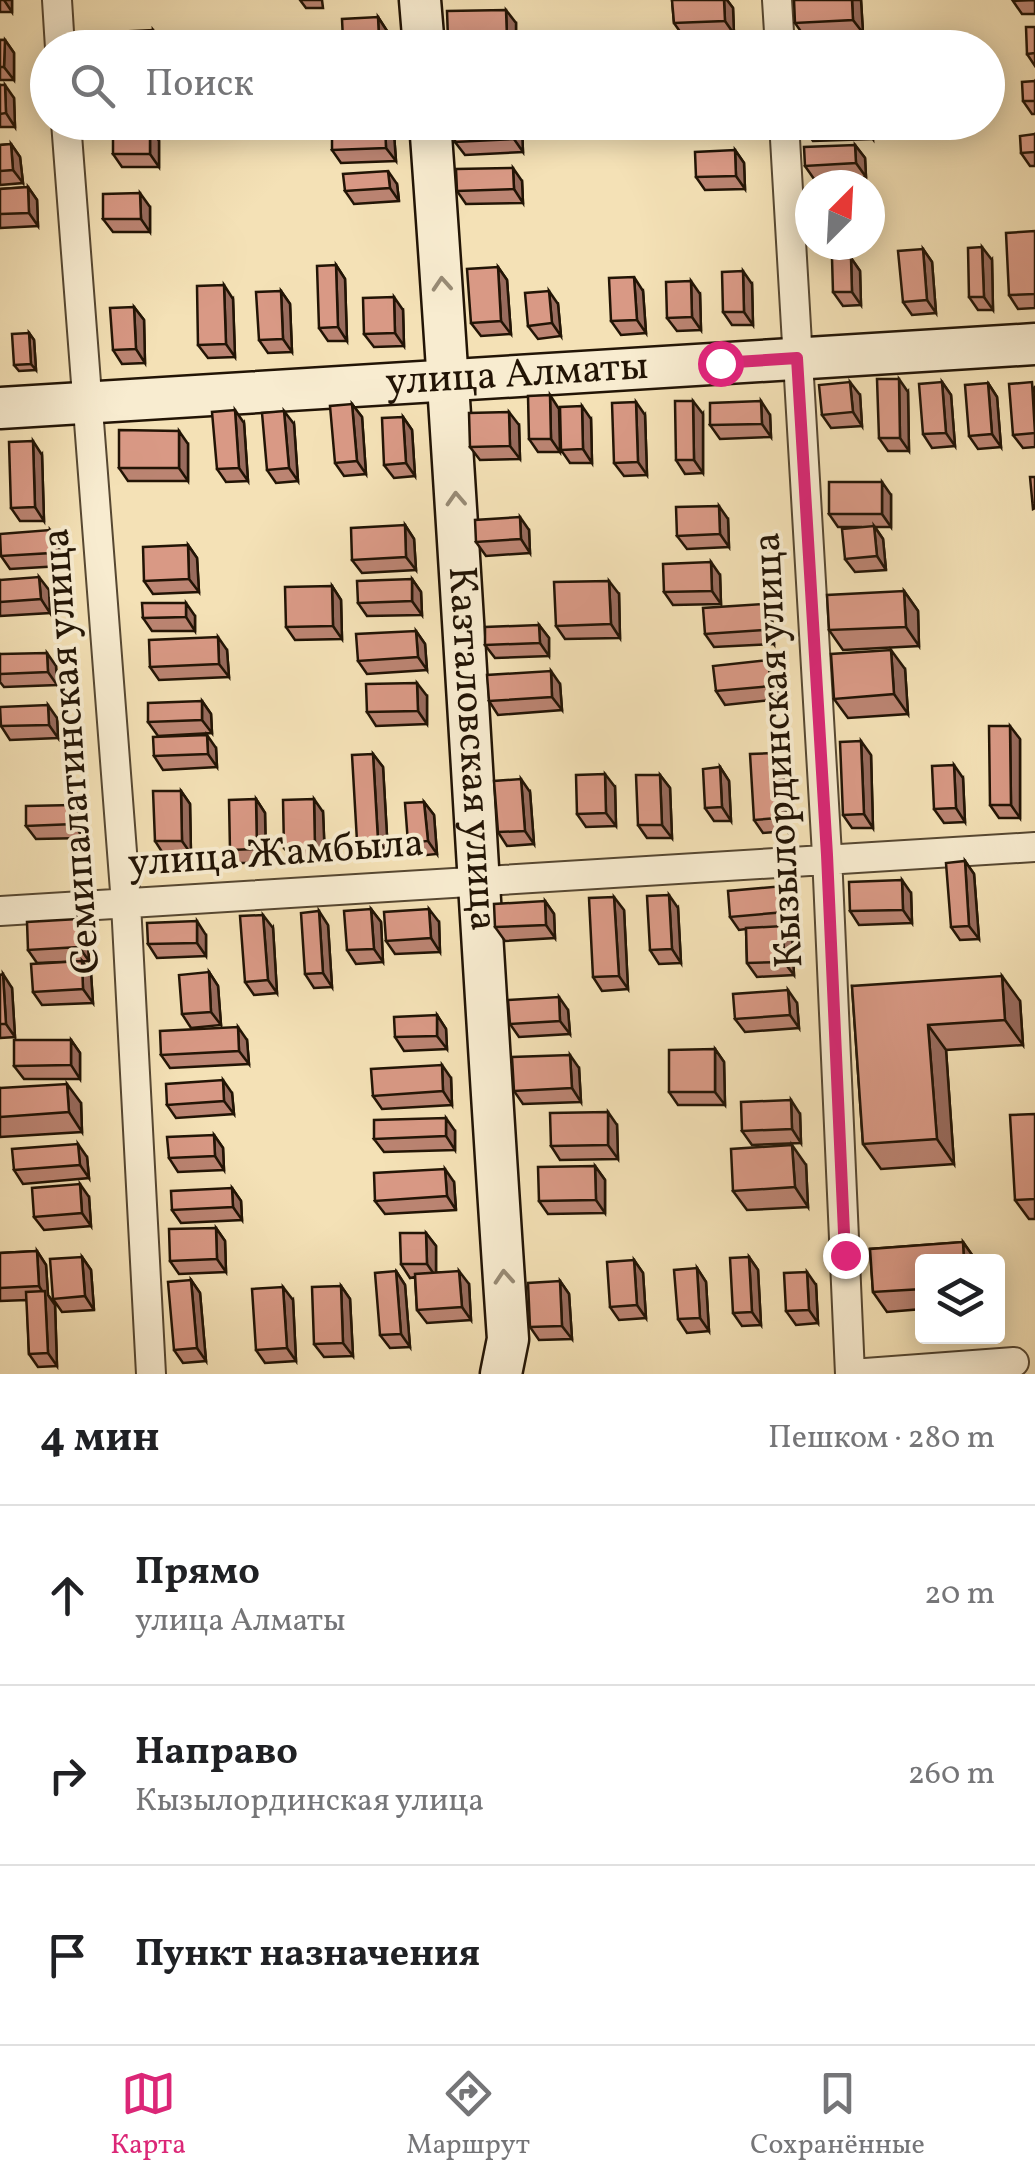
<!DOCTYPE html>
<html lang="ru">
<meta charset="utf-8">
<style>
body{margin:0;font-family:Vollkorn,serif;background:#f2f2f2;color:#202124}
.controls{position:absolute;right:30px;bottom:30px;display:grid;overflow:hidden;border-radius:10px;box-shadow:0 5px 25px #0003}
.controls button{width:90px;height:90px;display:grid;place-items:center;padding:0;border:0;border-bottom:2px solid #e0e0e0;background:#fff;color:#202124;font:50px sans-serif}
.compass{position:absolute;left:795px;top:170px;width:90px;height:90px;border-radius:50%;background:#fff;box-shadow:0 5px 25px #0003;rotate:24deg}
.stop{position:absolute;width:30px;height:30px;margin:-22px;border:8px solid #db2777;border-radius:50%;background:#fff}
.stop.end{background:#db2777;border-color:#fff;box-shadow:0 2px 10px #0008}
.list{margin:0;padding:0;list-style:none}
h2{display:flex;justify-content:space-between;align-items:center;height:130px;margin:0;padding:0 40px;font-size:42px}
h2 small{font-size:32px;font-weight:400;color:#757577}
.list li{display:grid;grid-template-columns:65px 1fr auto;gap:30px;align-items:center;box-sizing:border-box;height:180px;padding:0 40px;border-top:2px solid #e0e0e0}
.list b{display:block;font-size:38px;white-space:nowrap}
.list p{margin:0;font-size:32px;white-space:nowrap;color:#757577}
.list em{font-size:32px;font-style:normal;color:#757577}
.icon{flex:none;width:55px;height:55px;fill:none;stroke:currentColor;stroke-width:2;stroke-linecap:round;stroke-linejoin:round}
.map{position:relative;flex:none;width:1035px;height:1374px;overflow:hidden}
.search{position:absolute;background:#fff;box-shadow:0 5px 25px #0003;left:30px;right:30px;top:30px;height:110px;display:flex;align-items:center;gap:25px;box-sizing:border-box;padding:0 35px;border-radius:55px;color:#757577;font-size:38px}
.sheet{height:670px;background:#fff}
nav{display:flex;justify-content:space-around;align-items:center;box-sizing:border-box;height:140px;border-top:2px solid #e0e0e0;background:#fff;font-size:28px;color:#757577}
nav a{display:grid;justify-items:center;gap:5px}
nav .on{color:#db2777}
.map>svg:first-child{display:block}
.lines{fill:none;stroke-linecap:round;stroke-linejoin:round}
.street-casing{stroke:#564731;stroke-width:32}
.secondary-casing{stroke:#221405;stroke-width:45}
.street{stroke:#f8ecd0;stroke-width:28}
.secondary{stroke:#f8ecd0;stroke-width:40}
.wall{fill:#bb8472;stroke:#221405;stroke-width:2.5}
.shaded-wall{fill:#986b5d;stroke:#221405;stroke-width:2.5}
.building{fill:#d99985;stroke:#221405;stroke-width:2.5}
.oneway{stroke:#988b75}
.route{stroke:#db2777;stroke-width:12}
.labels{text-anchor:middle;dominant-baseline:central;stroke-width:8;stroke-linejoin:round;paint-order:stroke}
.street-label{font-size:40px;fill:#221405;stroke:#f8ecd0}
</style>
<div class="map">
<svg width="1035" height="1374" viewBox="0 0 1035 1374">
<rect width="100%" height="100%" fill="#f4e1b6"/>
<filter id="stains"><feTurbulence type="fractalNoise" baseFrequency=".002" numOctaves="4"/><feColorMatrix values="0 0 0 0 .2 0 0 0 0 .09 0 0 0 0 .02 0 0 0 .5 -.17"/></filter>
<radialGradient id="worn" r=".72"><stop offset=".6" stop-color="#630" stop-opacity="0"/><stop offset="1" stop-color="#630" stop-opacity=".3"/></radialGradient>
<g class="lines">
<g class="street-casing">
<path id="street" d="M57,0L60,48
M777,0L780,48
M66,122L126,904L151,1374
M784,122L827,855L850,1374
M0,911L1035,847
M852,1374L1014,1362"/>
</g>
<g class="secondary-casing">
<g id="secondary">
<path d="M420,0L424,48"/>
<path id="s1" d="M430,122C460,528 480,934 508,1339L501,1374"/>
<path id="s2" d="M0,408L1035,344"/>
</g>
</g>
<use href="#street" class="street"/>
<use href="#secondary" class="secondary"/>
</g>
<path class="wall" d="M0,0H12V12H0Z
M300,0H322L323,8H306Z
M672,0H727L733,8L734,34L683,36L674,23Z
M861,0L863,33L804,36L795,23Z
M1035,0V14H1022L1013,1Z
M378,17L387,31L388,48H349L343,40Z
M516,23V48H454L448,39Z
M1035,27V66L1027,54Z
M0,40H5L14,53V80H0Z
M1035,81V114H1032L1023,101Z
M0,85L14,98L15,127H0Z
M513,122H518L522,128L523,152L465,155L455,142Z
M682,122H743L744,135L692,138Z
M803,122H872L873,139L813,141L804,128Z
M394,134L396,161L341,163L332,150Z
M1035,134V166H1030L1021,153Z
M159,141V167H122L113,154Z
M11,144L20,157L23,183L0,185V145Z
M855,145L865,158L866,177L814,179L805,166Z
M735,150L744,163L745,189L705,190L696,177Z
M522,181L523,203L466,204L457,191Z
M397,184L399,201L354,204L345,191Z
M28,187L37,200L38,226L0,228V189Z
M150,207V232H113L103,219Z
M1035,231V308L1018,309L1009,295Z
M923,249L932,262L936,313L912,315L903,302Z
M851,258L860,271L861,305L843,306L833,292Z
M992,260L993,310H978L969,297Z
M336,265L345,279L347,341H328L319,328Z
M498,267L507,280L511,334L481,336L471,323Z
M752,284L753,325H732L723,312Z
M281,291L290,304L292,352L268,353L259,340Z
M643,291L646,333L621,335L611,321Z
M700,294L701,330L677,331L667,318Z
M233,299L235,357L208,358L198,345Z
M558,304L561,336L538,339L528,326Z
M134,307L144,320L145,363L122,364L113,350Z
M403,310L404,346L374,347L364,334Z
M29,333L34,340L36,370L19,371L14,365Z
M942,382L951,395L955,446L932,448L923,434Z
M988,383L997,397L1001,447L978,449L969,436Z
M1035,386V447L1023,448L1013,435Z
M908,392L909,451H888L879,438Z
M860,395L862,426L831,428L822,415Z
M352,404L362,417L366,474L344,476L335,463Z
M559,409L560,452H538L529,439Z
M703,414V473L685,474L676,460Z
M645,415L647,475L624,476L614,463Z
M770,415L771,437L720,439L710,425Z
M403,417L412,430L415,476L394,478L384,465Z
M591,419L592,463H570L561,450Z
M244,423L248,481L226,482L217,469Z
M294,424L298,481L276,483L267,470Z
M519,425L520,459L480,460L470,447Z
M188,444V481H128L119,468Z
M42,455L44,521H20L11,508Z
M891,495V527H875L883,539L886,570L855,572L845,559L860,527H838L829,514Z
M728,519L729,547L687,549L677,536Z
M405,525L414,539L416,570L362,573L352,560Z
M529,530L530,553L486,556L476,542Z
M59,543L61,566L10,569L1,556Z
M188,545L197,558L199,592L153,594L144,581Z
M720,575L721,604L673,605L664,592Z
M412,579L421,592L422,615L367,616L358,603Z
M0,580L49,590L50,613L0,616Z
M332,586L341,600L342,639L295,640L286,627Z
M904,591L918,611L919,646L843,650L829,630Z
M619,594L620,638L565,639L556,626Z
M763,604L772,618L774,644L714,647L705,634Z
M195,616V631H152L143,618Z
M539,625L549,638V656L495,658L485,645Z
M416,631L425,644L427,670L367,674L358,661Z
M227,650L229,677L159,680L150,667Z
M0,654L56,666L57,685L4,687L0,682Z
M905,669L908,714L848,718L834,699Z
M777,674L780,699L725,705L716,691Z
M560,684L562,710L498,715L489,701Z
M427,696V724L376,726L367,712Z
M202,701L211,714L212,733L158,736L148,722Z
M57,718L58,738L10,740L1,726Z
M1020,739V818H999L990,805Z
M216,748L217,767L163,770L154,756Z
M373,754L383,767L388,853L366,854L357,841Z
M871,755L873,828H852L843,815Z
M783,766L787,831L763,833L754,820Z
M720,767L729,781L731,821H714L705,808Z
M660,775L670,788L672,838H647L638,825Z
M963,778L965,822L944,823L934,809Z
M615,787L616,826L586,827L577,814Z
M181,791L190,804L191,854L164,855L155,841Z
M530,792L534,844L507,846L498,832Z
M256,799L265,813L266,863H239L230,850Z
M424,802L434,815L437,854L417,856L408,843Z
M323,812L325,860L294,861L284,848Z
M83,818V838L36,839L26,826Z
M965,861L974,874L979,939L960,940L951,927Z
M783,886L792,900L794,925L780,926L792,939L794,975L757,977L747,963L746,929L739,930L730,917Z
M911,893L912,923L859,925L850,911Z
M545,901L554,914L555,938L505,941L495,927Z
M678,908L681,963L659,964L650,950Z
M371,909L381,922L383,962L356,964L347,950Z
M624,910L628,989L602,991L593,977Z
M78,919L87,932L89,961L37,963L28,950Z
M439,922L440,952L395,954L386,941Z
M328,925L332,987L314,988L305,974Z
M273,928L277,993L254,995L245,982Z
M206,935V956L157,958L148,944Z
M82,961L91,974L93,1003L42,1005L33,992Z
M209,972L218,986L221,1025L191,1028L182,1014Z
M0,975L12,988L15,1037L0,1038Z
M852,986L1020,1001L1023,1045L946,1050L954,1164L881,1169L863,1144Z
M797,1003L799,1028L745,1032L735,1019Z
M568,1010L570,1034L519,1037L510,1024Z
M437,1015L446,1029L447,1049L404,1051L395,1037Z
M71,1040L80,1053V1079H24L14,1066Z
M247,1040L249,1064L170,1068L161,1055Z
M715,1049L724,1062L725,1105H678L669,1092Z
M579,1068L581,1102L523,1104L514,1091Z
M451,1078L452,1105L382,1109L373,1096Z
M0,1088L81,1103L82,1132L0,1137Z
M232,1093L234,1114L176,1118L167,1105Z
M800,1114L801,1143L752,1145L742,1131Z
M1035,1114V1219H1029L1015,1200Z
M617,1125L618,1159L560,1160L551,1146Z
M455,1131V1150L384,1152L374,1139Z
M214,1135L223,1148L224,1170L178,1172L169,1158Z
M87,1157L89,1178L23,1184L14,1170Z
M806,1165L808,1207L747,1210L733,1191Z
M595,1166L605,1180V1213L548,1214L539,1201Z
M454,1182L456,1210L385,1214L375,1201Z
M232,1188L241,1201L242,1220L181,1223L172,1210Z
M89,1197L91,1226L44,1230L34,1217Z
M216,1228L225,1241L226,1272L179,1274L170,1261Z
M426,1233L436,1246V1272L469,1284L471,1320L427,1323L417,1310L415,1277L410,1278L401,1264Z
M963,1242L977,1262H922V1309L887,1312L873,1292L870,1249Z
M37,1251L46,1265L48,1295L55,1305L57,1366L38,1367L29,1354L27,1300L0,1301V1253Z
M82,1257L91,1270L94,1310L62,1312L53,1299Z
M749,1257L758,1270L761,1325L742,1326L733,1313Z
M634,1260L643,1273L646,1318L619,1320L610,1307Z
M697,1268L706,1282L709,1331L687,1333L678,1319Z
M396,1271L405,1285L410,1347L390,1348L380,1335Z
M191,1280L200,1293L206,1361L183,1363L174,1350Z
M560,1281L569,1294L572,1339L539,1340L530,1327Z
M816,1285L818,1323L796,1325L786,1311Z
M341,1286L350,1299L353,1356L324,1357L314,1344Z
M293,1300L296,1361L265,1363L256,1350Z"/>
<path class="shaded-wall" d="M4,0H12V12Z
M724,0H727L733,8L734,34L725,21Z
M852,0H861L863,33L853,20Z
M506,10L516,23V48H515L507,37Z
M378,17L387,31L388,48H385L379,38Z
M153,30L162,43V48H154Z
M5,40L14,53V80L4,67Z
M5,85L14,98L15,127L6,113Z
M385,122L394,134L396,161L386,148Z
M513,122H518L522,128L523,152L514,139Z
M735,122H743L744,135Z
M864,122H872L873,139L864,126Z
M150,128L159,141V167L150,154Z
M11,144L20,157L23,183L13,170Z
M855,145L865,158L866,177L856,163Z
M735,150L744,163L745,189L736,176Z
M513,168L522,181L523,203L514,189Z
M388,171L397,184L399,201L390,188Z
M28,187L37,200L38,226L29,213Z
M140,193L150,207V232L141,219Z
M982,247L992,260L993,310L984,297Z
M923,249L932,262L936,313L927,300Z
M851,258L860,271L861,305L852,292Z
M336,265L345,279L347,341L338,327Z
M498,267L507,280L511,334L501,321Z
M743,271L752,284L753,325L744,312Z
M634,277L643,291L646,333L637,320Z
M691,281L700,294L701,330L692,317Z
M224,285L233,299L235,357L226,344Z
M281,291L290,304L292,352L283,339Z
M549,291L558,304L561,336L552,323Z
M394,297L403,310L404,346L395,333Z
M134,307L144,320L145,363L136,349Z
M29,333L34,340L36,370L31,364Z
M899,379L908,392L909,451L900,438Z
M850,382L860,395L862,426L853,412Z
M942,382L951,395L955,446L946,433Z
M988,383L997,397L1001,447L992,434Z
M550,395L559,409L560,452L551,439Z
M693,401L703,414V473L694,460Z
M761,401L770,415L771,437L762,424Z
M636,402L645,415L647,475L638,462Z
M352,404L362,417L366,474L357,461Z
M582,406L591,419L592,463L583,449Z
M235,410L244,423L248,481L239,468Z
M284,411L294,424L298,481L289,468Z
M509,412L519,425L520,459L510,446Z
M403,417L412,430L415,476L406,463Z
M179,431L188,444V481L179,468Z
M33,441L42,455L44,521L35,507Z
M882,482L891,495V527L882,514Z
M719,506L728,519L729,547L720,534Z
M520,517L529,530L530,553L521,539Z
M405,525L414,539L416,570L406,557Z
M874,526L883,539L886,570L877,556Z
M50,530L59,543L61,566L51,553Z
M188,545L197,558L199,592L189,579Z
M711,562L720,575L721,604L712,591Z
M39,577L49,590L50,613L41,599Z
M412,579L421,592L422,615L412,601Z
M609,581L619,594L620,638L611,624Z
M332,586L341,600L342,639L333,626Z
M904,591L918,611L919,646L906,627Z
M186,603L195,616V631L186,617Z
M763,604L772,618L774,644L764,630Z
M539,625L549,638V656L540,643Z
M416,631L425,644L427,670L418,657Z
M218,637L227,650L229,677L219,664Z
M891,650L905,669L908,714L894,694Z
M47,653L56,666L57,685L48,672Z
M768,660L777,674L780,699L771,686Z
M551,671L560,684L562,710L552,697Z
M417,683L427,696V724L418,711Z
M202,701L211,714L212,733L202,720Z
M48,705L57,718L58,738L49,725Z
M1010,726L1020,739V818L1011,805Z
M207,735L216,748L217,767L208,754Z
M861,741L871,755L873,828L864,814Z
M773,753L783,766L787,831L777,818Z
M373,754L383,767L388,853L378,840Z
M954,765L963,778L965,822L956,808Z
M720,767L729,781L731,821L722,807Z
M605,774L615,787L616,826L606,813Z
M660,775L670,788L672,838L662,825Z
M521,779L530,792L534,844L525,831Z
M181,791L190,804L191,854L182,841Z
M256,799L265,813L266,863L257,849Z
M314,799L323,812L325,860L315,847Z
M424,802L434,815L437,854L428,841Z
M73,805L83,818V838L74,824Z
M965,861L974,874L979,939L969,926Z
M902,880L911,893L912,923L903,910Z
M783,886L792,900L794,925L785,912Z
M669,895L678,908L681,963L672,949Z
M614,897L624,910L628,989L619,976Z
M545,901L554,914L555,938L546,925Z
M371,909L381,922L383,962L374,949Z
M429,909L439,922L440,952L431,938Z
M319,911L328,925L332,987L323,973Z
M263,915L273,928L277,993L268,980Z
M78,919L87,932L89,961L79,947Z
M197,921L206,935V956L197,943Z
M783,926L792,939L794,975L784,962Z
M82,961L91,974L93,1003L83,989Z
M209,972L218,986L221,1025L211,1012Z
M3,974L12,988L15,1037L6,1024Z
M1002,976L1020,1001L1023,1045L1005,1020Z
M788,990L797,1003L799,1028L790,1015Z
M559,997L568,1010L570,1034L560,1021Z
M437,1015L446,1029L447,1049L437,1036Z
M928,1025L946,1050L954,1164L937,1139Z
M238,1027L247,1040L249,1064L239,1051Z
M71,1040L80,1053V1079L71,1065Z
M715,1049L724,1062L725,1105L715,1092Z
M570,1055L579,1068L581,1102L572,1088Z
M442,1065L451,1078L452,1105L443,1091Z
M223,1080L232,1093L234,1114L224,1101Z
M67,1084L81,1103L82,1132L69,1112Z
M791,1100L800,1114L801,1143L792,1129Z
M608,1112L617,1125L618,1159L608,1145Z
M446,1118L455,1131V1150L446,1136Z
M214,1135L223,1148L224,1170L215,1156Z
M78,1144L87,1157L89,1178L80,1165Z
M792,1145L806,1165L808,1207L795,1187Z
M595,1166L605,1180V1213L596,1200Z
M445,1169L454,1182L456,1210L447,1196Z
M80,1184L89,1197L91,1226L82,1213Z
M232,1188L241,1201L242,1220L233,1207Z
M216,1228L225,1241L226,1272L217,1259Z
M426,1233L436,1246V1277L427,1264Z
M963,1242L977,1262H964Z
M37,1251L46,1265L48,1295L55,1305L57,1366L48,1353L45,1296L39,1286Z
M82,1257L91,1270L94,1310L85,1296Z
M749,1257L758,1270L761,1325L752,1312Z
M634,1260L643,1273L646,1318L637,1305Z
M697,1268L706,1282L709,1331L700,1318Z
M396,1271L405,1285L410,1347L401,1334Z
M459,1271L469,1284L471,1320L462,1307Z
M807,1272L816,1285L818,1323L809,1310Z
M191,1280L200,1293L206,1361L197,1348Z
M560,1281L569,1294L572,1339L562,1326Z
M341,1286L350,1299L353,1356L343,1343Z
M283,1287L293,1300L296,1361L287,1348Z"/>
<path class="building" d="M672,0H724L725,21L674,23Z
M794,0H852L853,20L795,23Z
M506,10L507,37L448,39L447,11Z
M378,17L379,38L343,40L342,19Z
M1026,27H1035V53L1027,54Z
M153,30L154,48H94L93,33Z
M0,40H5L4,67H0Z
M866,42V48H801V43Z
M1035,81V101H1023L1022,82Z
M0,85H5L6,113L0,114Z
M332,122H385L386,148L332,150Z
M455,122H513L514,139L455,142Z
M682,122H716L682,124Z
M803,122H864V126L804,128Z
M113,128H150V154H113Z
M1035,134V152L1021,153L1020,136Z
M11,144L13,170L0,171V145Z
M855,145L856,163L805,166L804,147Z
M735,150L736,176L696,177L695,152Z
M513,168L514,189L457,191L456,169Z
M388,171L390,188L345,191L343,174Z
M28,187L29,213L0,214V189Z
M140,193L141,219H103V194Z
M1035,231V294L1009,295L1006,233Z
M982,247L984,297H969L968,248Z
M923,249L927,300L903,302L898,251Z
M832,258H851L852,292H833Z
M336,265L338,327L319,328L317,266Z
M498,267L501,321L471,323L467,269Z
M743,271L744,312H723L722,272Z
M634,277L637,320L611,321L609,278Z
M691,281L692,317L667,318L666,282Z
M224,285L226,344L198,345L197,286Z
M281,291L283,339L259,340L256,292Z
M549,291L552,323L528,326L525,293Z
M394,297L395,333L364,334L363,298Z
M134,307L136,349L113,350L110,308Z
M29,333L31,364L14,365L12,334Z
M877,379H899L900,438H879Z
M850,382L853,412L822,415L819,385Z
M942,382L946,433L923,434L919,384Z
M1032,382L1035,433L1013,435L1009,384Z
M988,383L992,434L969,436L965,385Z
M550,395L551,439H529L528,396Z
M675,401H693L694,460H676Z
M761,401L762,424L710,425V403Z
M636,402L638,462L614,463L612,403Z
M352,404L357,461L335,463L330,406Z
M582,406L583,449L561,450L560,407Z
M235,410L239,468L217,469L212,412Z
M284,411L289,468L267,470L262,413Z
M509,412L510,446L470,447L469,413Z
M403,417L406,463L384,465L382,418Z
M119,430L179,431V468H119Z
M33,441L35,507L11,508L9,442Z
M1030,477H1035V508L1033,509Z
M829,482H882V514H829Z
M719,506L720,534L677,536L676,507Z
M520,517L521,539L476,542L475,520Z
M405,525L406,557L352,560L351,528Z
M874,526L877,556L845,559L842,529Z
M50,530L51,553L1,556L0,534Z
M188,545L189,579L144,581L143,547Z
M711,562L712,591L664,592L663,564Z
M39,577L41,599L0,602V580Z
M412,579V601L358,603L357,581Z
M609,581L611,624L556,626L554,582Z
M332,586L333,626L286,627L285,587Z
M904,591L906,627L829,630L827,595Z
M142,603H186V617L143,618Z
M763,604L764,630L705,634L703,608Z
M539,625L540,643L485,645V627Z
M416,631L418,657L358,661L356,634Z
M218,637L219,664L150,667L149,640Z
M891,650L894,694L834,699L831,654Z
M47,653L48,672L0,674V654Z
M768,660L771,686L716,691L713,666Z
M551,671L552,697L489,701L487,675Z
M417,683L418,711L367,712L366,684Z
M202,701V720L148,722V703Z
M48,705L49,725L1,726L0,707Z
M989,726H1010L1011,805H990Z
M207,735L208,754L154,756L153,737Z
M861,741L864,814L843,815L840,742Z
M773,753L777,818L754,820L750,754Z
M373,754L378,840L357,841L352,755Z
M954,765L956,808L934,809L932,766Z
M720,767L722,807L705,808L703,769Z
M605,774L606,813L577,814L576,775Z
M636,775H660L662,825H638Z
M521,779L525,831L498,832L494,781Z
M153,791H181L182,841H155Z
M256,799L257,849L230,850L229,800Z
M314,799L315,847L284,848L283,800Z
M424,802L428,841L408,843L405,803Z
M73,805L74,824L26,826V806Z
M965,861L969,926L951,927L946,863Z
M902,880L903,910L850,911L849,882Z
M783,886L785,912L730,917L728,891Z
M669,895L672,949L650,950L647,896Z
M614,897L619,976L593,977L589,898Z
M545,901L546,925L495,927L494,904Z
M371,909L374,949L347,950L344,911Z
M429,909L431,938L386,941L384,912Z
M319,911L323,973L305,974L301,913Z
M263,915L268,980L245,982L240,916Z
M78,919L79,947L28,950L27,922Z
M197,921V943L148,944L147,923Z
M783,926L784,962L747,963L746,928Z
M82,961L83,989L33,992L31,964Z
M209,972L211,1012L182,1014L179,975Z
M3,974L6,1024H0V975Z
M1002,976L1005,1020L928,1025L937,1139L863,1144L852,986Z
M788,990L790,1015L735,1019L733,994Z
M559,997L560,1021L510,1024L508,1000Z
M437,1015V1036L395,1037L394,1017Z
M238,1027L239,1051L161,1055L160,1031Z
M14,1040H71V1065L14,1066Z
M715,1049V1092H669V1050Z
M570,1055L572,1088L514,1091L512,1057Z
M442,1065L443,1091L373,1096L371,1069Z
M223,1080L224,1101L167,1105L166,1084Z
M67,1084L69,1112L0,1117V1088Z
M791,1100L792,1129L742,1131L741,1102Z
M608,1112V1145L551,1146L550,1113Z
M1035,1114V1199L1015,1200L1010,1115Z
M446,1118V1136L374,1139V1120Z
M214,1135L215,1156L169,1158L167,1137Z
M78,1144L80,1165L14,1170L12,1149Z
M792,1145L795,1187L733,1191L731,1149Z
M595,1166L596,1200L539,1201L538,1167Z
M445,1169L447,1196L375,1201L374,1173Z
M80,1184L82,1213L34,1217L32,1188Z
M232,1188L233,1207L172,1210L171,1191Z
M216,1228L217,1259L170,1261L169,1229Z
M400,1233H426L427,1264H401Z
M963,1242L964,1262H922V1289L873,1292L870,1249Z
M37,1251L39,1286L0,1288V1253Z
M82,1257L85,1296L53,1299L50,1259Z
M749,1257L752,1312L733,1313L730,1258Z
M634,1260L637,1305L610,1307L607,1262Z
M697,1268L700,1318L678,1319L674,1270Z
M396,1271L401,1334L380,1335L375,1273Z
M459,1271L462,1307L417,1310L415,1274Z
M807,1272L809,1310L786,1311L784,1273Z
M191,1280L197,1348L174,1350L168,1282Z
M560,1281L562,1326L530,1327L528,1283Z
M341,1286L343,1343L314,1344L312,1287Z
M283,1287L287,1348L256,1350L252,1289Z
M45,1291L48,1353L29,1354L26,1292Z"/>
<defs><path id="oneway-chevron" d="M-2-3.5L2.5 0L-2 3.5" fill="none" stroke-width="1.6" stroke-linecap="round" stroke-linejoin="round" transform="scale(2.5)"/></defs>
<g class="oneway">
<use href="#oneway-chevron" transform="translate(442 284) rotate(-94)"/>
<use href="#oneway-chevron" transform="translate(456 499) rotate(-93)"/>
<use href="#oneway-chevron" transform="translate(504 1277) rotate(-94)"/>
</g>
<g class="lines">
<path class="route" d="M720,363L797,358L827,855L845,1255"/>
</g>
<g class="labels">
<g class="street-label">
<text stroke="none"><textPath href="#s2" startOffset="518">улица Алматы</textPath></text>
<text stroke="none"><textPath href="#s1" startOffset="628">Казталовская улица</textPath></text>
<text transform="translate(780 750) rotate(-93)">Кызылординская улица</text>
<text transform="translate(73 751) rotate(-94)">Семипалатинская улица</text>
<text transform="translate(276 855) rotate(-4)">улица Жамбыла</text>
</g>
</g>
<rect width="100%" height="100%" filter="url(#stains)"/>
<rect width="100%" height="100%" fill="url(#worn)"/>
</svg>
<div class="controls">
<button><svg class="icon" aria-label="layers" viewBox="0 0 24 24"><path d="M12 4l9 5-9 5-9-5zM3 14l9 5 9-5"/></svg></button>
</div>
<svg class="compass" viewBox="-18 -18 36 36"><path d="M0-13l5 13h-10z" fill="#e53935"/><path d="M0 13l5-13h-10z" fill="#757577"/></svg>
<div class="stop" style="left:720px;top:363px"></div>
<div class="stop end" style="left:845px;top:1255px"></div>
<div class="search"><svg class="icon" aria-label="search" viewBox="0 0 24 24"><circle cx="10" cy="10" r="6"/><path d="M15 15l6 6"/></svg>Поиск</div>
</div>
<section class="sheet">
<h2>4 мин<small>Пешком · 280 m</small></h2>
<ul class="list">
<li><svg class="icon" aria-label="ahead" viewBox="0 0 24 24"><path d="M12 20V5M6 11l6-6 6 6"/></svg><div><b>Прямо</b><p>улица Алматы</p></div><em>20 m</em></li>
<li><svg class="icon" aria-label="right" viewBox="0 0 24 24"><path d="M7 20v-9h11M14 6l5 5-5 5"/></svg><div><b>Направо</b><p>Кызылординская улица</p></div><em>260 m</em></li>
<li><svg class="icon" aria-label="arrive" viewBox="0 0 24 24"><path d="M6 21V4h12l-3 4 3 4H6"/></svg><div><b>Пункт назначения</b></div></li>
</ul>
</section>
<nav>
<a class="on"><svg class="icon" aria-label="map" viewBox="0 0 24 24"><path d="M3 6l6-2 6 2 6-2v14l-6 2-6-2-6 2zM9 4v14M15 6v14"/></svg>Карта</a>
<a><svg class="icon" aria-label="directions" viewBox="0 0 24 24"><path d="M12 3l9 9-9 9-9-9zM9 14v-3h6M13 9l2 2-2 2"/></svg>Маршрут</a>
<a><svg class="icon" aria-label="saved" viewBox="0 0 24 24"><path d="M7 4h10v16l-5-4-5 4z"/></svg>Сохранённые</a>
</nav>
